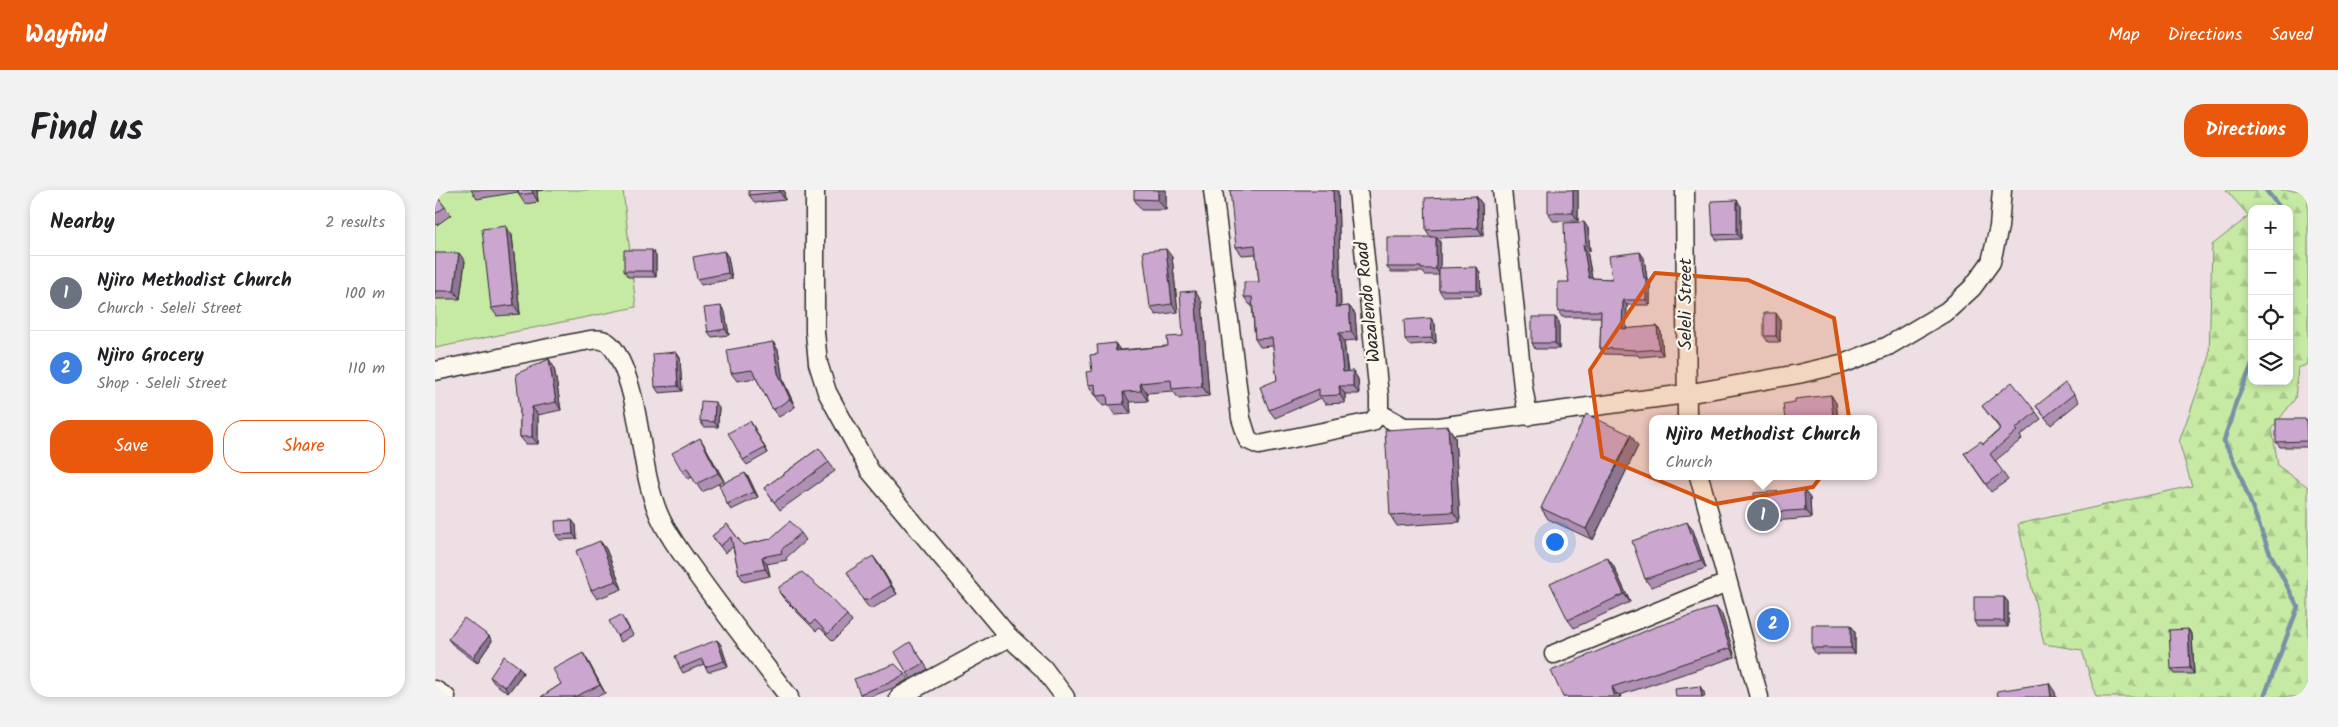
<!DOCTYPE html>
<meta charset="utf-8">
<style>
body{margin:0;font-family:Kalam,sans-serif;background:#f2f2f2;color:#202124}
.controls{position:absolute;right:15px;top:15px;display:grid;overflow:hidden;border-radius:10px;box-shadow:0 2px 8px #0003}
.controls button{width:45px;height:45px;display:grid;place-items:center;padding:0;border:0;border-bottom:1px solid #e0e0e0;background:#fff;color:#202124;font:25px sans-serif}
.you{position:absolute;left:1119px;top:351px;width:18px;height:18px;margin:-12px;border:4px solid #fff;border-radius:50%;background:#1a73e8;box-shadow:0 0 0 8px #1a73e833}
.badge{display:grid;place-items:center;width:32px;height:32px;border-radius:50%;background:#ea580c;color:#fff;font-size:16px;font-weight:700}
.pin{position:absolute;translate:-50% -50%;border:2px solid #fff;box-shadow:0 1px 5px #0006}
.popup{position:absolute;left:1214px;top:225px;width:228px;height:65px;box-sizing:border-box;display:grid;place-content:center;border-radius:10px;background:#fff;filter:drop-shadow(0 1px 4px #0005);font-size:16px;white-space:nowrap;color:#757577}
.popup b{font-size:19px;color:#202124}
.popup::after{content:'';position:absolute;left:50%;top:100%;margin-left:-10px;border:10px solid transparent;border-top-color:#fff}
.list{margin:0;padding:0;list-style:none}
h2{display:flex;justify-content:space-between;align-items:center;height:65px;margin:0;padding:0 20px;font-size:21px}
h2 small{font-size:16px;font-weight:400;color:#757577}
.list li{display:grid;grid-template-columns:32px 1fr auto;gap:15px;align-items:center;box-sizing:border-box;height:75px;padding:0 20px;border-top:1px solid #e0e0e0}
.list b{display:block;font-size:19px;white-space:nowrap}
.list p{margin:0;font-size:16px;white-space:nowrap;color:#757577}
.list em{font-size:16px;font-style:normal;color:#757577}
.actions{display:flex;gap:10px;padding:15px 20px}
.actions a{flex:1;padding:11px 0;border:1px solid #ea580c;border-radius:20px;text-align:center;font-size:18px;color:#ea580c}
.actions .main{background:#ea580c;color:#fff}
.icon{flex:none;width:28px;height:28px;fill:none;stroke:currentColor;stroke-width:2;stroke-linecap:round;stroke-linejoin:round}
.map{position:relative;flex:none;width:1873px;height:507px;overflow:hidden;border-radius:20px}
header{display:flex;align-items:center;gap:30px;box-sizing:border-box;height:70px;padding:0 25px;background:#ea580c;color:#fff}
header strong{font-size:24px}
nav{display:flex;gap:28px;margin-inline-start:auto;font-size:18px}
.intro{display:flex;align-items:center;justify-content:space-between;box-sizing:border-box;height:120px;padding:0 30px}
h1{margin:0;font-size:35px}
.button{padding:12px 22px;border-radius:20px;background:#ea580c;color:#fff;font-size:18px;font-weight:700}
main{display:flex;gap:30px;padding:0 30px}
aside{flex:1;background:#fff;border-radius:20px;box-shadow:0 2px 8px #0003}
.map>svg:first-child{display:block}
.green{fill:#c6eaa4;stroke:#788a68}
.forest{fill:url(#forest-firs);stroke:#788a68;fill-rule:evenodd}
.lines{fill:none;stroke-linecap:round;stroke-linejoin:round}
.stream{stroke:#7892a5;stroke-width:4.5}
.street-casing{stroke:#2b2b2b;stroke-width:21}
.street{stroke:#fbf7ec;stroke-width:18}
.wall{fill:#af8fb2;stroke:#2b2b2b}
.shaded-wall{fill:#8e7491;stroke:#2b2b2b}
.building{fill:#cba6cf;stroke:#2b2b2b}
.marked{fill:#d5540f;fill-opacity:0.2;stroke:#d5540f;stroke-width:4;stroke-linejoin:round}
.labels{text-anchor:middle;dominant-baseline:central;stroke-width:4.5;stroke-linejoin:round;paint-order:stroke}
.street-label{font-size:18px;fill:#2b2b2b;stroke:#fbf7ec}
</style>
<header>
<strong>Wayfind</strong>
<nav><a>Map</a><a>Directions</a><a>Saved</a></nav>
</header>
<div class="intro"><h1>Find us</h1><a class="button">Directions</a></div>
<main>
<aside>
<h2>Nearby<small>2 results</small></h2>
<ul class="list">
<li><span class="badge" style="background:#6b7280">1</span><div><b>Njiro Methodist Church</b><p>Church · Seleli Street</p></div><em>100 m</em></li>
<li><span class="badge" style="background:#3f7fe0">2</span><div><b>Njiro Grocery</b><p>Shop · Seleli Street</p></div><em>110 m</em></li>
</ul>
<div class="actions"><a class="main">Save</a><a>Share</a></div>
</aside>
<div class="map">
<svg width="1873" height="507" viewBox="0 0 1873 507">
<defs>
<pattern id="forest-firs" width="22" height="20" patternUnits="userSpaceOnUse" patternTransform="scale(1.25)"><rect width="22" height="20" fill="#c6eaa4"/><path d="M5 1l3.5 6h-7zM16 11l3.5 6h-7z" fill="#aac98d"/></pattern>
</defs>
<rect width="100%" height="100%" fill="#eddfe3"/>
<filter id="ink" filterUnits="userSpaceOnUse"><feTurbulence type="fractalNoise" baseFrequency=".02" numOctaves="2"/><feDisplacementMap in="SourceGraphic" scale="10" xChannelSelector="R" yChannelSelector="G"/><feConvolveMatrix kernelMatrix="1 2 1 2 8 2 1 2 1" color-interpolation-filters="sRGB"/></filter>
<g filter="url(#ink)">
<path class="green" d="M0,0H188L201,117L0,158Z"/>
<path class="forest" d="M1791,0H1873V174L1863,178L1860,209L1837,238L1843,276L1873,297V504L1870,507H1661L1647,460L1609,454L1583,334L1757,296L1744,252L1774,169L1777,55L1814,26ZM1817,19H1854V191H1817Z"/>
<g class="lines">
<path class="stream" d="M1831,0L1846,19
M1817,175L1801,212L1789,251L1804,282L1834,361L1863,417L1829,507"/>
<g class="street-casing">
<path id="street" d="M380,0V142L383,173L392,202L435,281L574,447L608,478L630,507
M778,0L806,228L813,250L824,255L937,232L944,223
M923,0L944,206V223
M1067,0L1088,197L1093,226
M1250,0L1252,229
M0,181L144,152C165,148 173,146 184,168C208,217 203,275 224,325C234,348 251,369 265,389C294,429 324,468 354,507
M944,223L969,237H1003L1251,204L1363,184L1410,173L1453,156L1512,121L1537,98L1556,72L1564,37L1567,0
M1264,286L1324,507
M1119,464L1292,393
M0,500L11,507
M464,507L574,447"/>
</g>
<use href="#street" class="street"/>
</g>
<path class="wall" d="M36,0H109L102,1L103,12L90,14L84,5L83,2L42,9Z
M349,0L350,10L320,13L314,5Z
M731,0V20H706L699,9Z
M1143,0V31H1118L1113,23Z
M903,1L906,117L914,116L920,124L922,150L909,151L913,182L918,181L923,189L924,204H910V213L890,214L886,208L840,228L834,220L842,190L838,156L825,157L820,149L817,115H815L809,107L824,92L821,64L807,65L801,57Z
M0,4L16,25L2,35L0,33Z
M1041,6L1047,14L1048,46L1002,48L1005,52V78L1045,83L1046,105L1008,106L1004,100V85H990L988,82H956L952,77L996,47L991,40Z
M1306,16V49L1282,50L1278,45Z
M1153,38L1155,61H1152L1157,88L1177,89L1205,62L1209,68L1212,89L1215,94V115H1192L1191,139L1222,136L1226,142L1228,165L1204,167L1203,165L1169,164L1165,158L1166,127H1127L1123,121L1134,92L1130,62Z
M77,45L85,124L62,126L56,118Z
M217,60L221,66V87H193L189,81Z
M289,61L293,67L297,89L266,95L262,89Z
M0,63L30,71L25,109H0Z
M737,67L743,122L721,125L715,117Z
M767,112L774,206L744,209L738,201L712,203L713,211L695,212L696,224L680,225L673,215L668,216L661,205H660L653,195L657,181L663,164L680,153L685,160L733,156L748,146Z
M290,122L294,145L277,147L273,142Z
M1120,127L1124,132V159H1100L1097,153Z
M1345,129V152H1333L1329,146Z
M1000,134L1001,153L974,155L970,149Z
M338,152L343,160L348,190L360,217L344,227L338,220L321,188L302,191L296,183Z
M241,162L245,168L247,201L224,203L220,197Z
M119,177L126,220L103,225V254H91L85,247V220Z
M1639,204L1644,212L1616,235L1601,216Z
M1396,205L1401,213L1403,229H1350L1360,212Z
M1547,216L1601,222L1606,229L1585,246L1587,249L1560,271L1573,290L1556,302L1529,263L1548,254L1565,239Z
M284,217L283,237H269L265,231Z
M315,231L333,263L312,275L308,270Z
M1873,232V257H1845L1841,252Z
M1013,236L1020,247L1025,332L962,336L955,325Z
M270,256L289,291L267,302L257,287L253,289L247,281Z
M1203,256L1158,350L1113,329L1106,318Z
M384,258L400,281L345,320L329,298Z
M310,283L314,288L323,307L296,320L292,314Z
M1375,308L1376,328L1326,332L1321,323Z
M292,334L308,355L366,343L371,350L351,368L352,370L332,374L335,386L309,392L304,384L298,357L290,363L277,346Z
M141,335L142,349L125,350L121,345Z
M1258,340L1271,378L1216,397L1210,389Z
M165,351L171,359L187,399L162,409L156,400Z
M438,366L462,404L438,418H434L428,410Z
M1178,375L1195,412L1139,438L1133,430Z
M344,402L412,425L417,432L398,451L385,438L381,441L349,409Z
M1569,407L1573,412V437H1542L1539,431Z
M1342,424L1346,438L1334,441L1332,438Z
M1287,425L1300,467L1185,505L1186,507H1128Z
M190,430L198,445L186,452L182,446Z
M1753,439L1757,445L1759,484H1740L1736,479Z
M1420,441V464H1381L1377,458Z
M54,446L57,451L42,473L17,454L13,449Z
M282,450L286,455L293,476L273,482L269,474L248,483L245,478Z
M475,452L493,479L476,489L472,483Z
M148,463L153,471L170,503L161,507H106L126,494Z
M84,477L88,483L73,503L59,493L55,487Z
M470,484L474,489L458,498L435,507H427L425,504Z"/>
<path class="shaded-wall" d="M97,0H101L102,1L103,12L98,3Z
M344,0H349L350,10L345,2Z
M723,0H731V20L723,10Z
M898,0L903,1L906,125L901,117Z
M1138,0H1143V31L1138,23Z
M1041,6L1047,14L1048,46L1043,38Z
M1302,10L1306,16V49L1302,44Z
M1149,32L1153,38L1155,61L1151,55Z
M71,36L77,45L85,124L79,115Z
M1001,47L1005,52V85L1001,79Z
M1148,55L1152,61L1158,94L1154,88Z
M731,59L737,67L743,122L737,114Z
M217,60L221,66V87L217,81Z
M289,61L293,67L297,89L293,83Z
M1205,62L1209,68L1212,89L1215,94V115L1211,110Z
M24,63L30,71L25,109L19,101Z
M1042,77L1045,83L1046,105L1042,100Z
M760,101L767,112L774,206L767,196Z
M1188,110L1192,115L1191,145L1187,139Z
M286,116L290,122L294,145L290,139Z
M914,116L920,124L922,150L916,142Z
M1341,123L1345,129V152L1341,146Z
M1120,127L1124,132V159L1120,153Z
M996,128L1000,134L1001,153L997,148Z
M1222,136L1226,142L1228,165L1224,159Z
M904,143L909,151L913,190L908,182Z
M338,152L343,160L348,190L360,217L355,209L343,183Z
M680,153L687,164L681,161Z
M241,162L245,168L247,201L243,196Z
M114,169L119,177L126,220L121,212Z
M918,181L923,189L924,204L918,196Z
M705,193L712,203L713,211L706,201Z
M904,196L910,204V213L905,205Z
M688,202L695,212L696,224L689,214Z
M1396,205L1401,213L1403,229H1399L1398,227Z
M280,212L284,217L283,237L279,232Z
M97,217L103,225V254L97,247Z
M1871,229L1873,232V253L1872,251Z
M315,231L319,237L333,263L330,258Z
M1013,236L1020,247L1025,332L1018,322Z
M1196,245L1203,256L1158,350L1151,339Z
M265,248L270,256L289,291L283,283Z
M310,283L314,288L323,307L319,302Z
M1369,300L1375,308L1376,328L1370,320Z
M137,330L141,335L142,349L138,344Z
M1252,332L1258,340L1271,378L1266,370Z
M165,351L171,359L187,399L181,391Z
M438,366L444,374L462,404L456,396Z
M327,367L332,374L335,386L330,379Z
M1172,367L1178,375L1195,412L1189,404Z
M1569,407L1573,412V437L1569,431Z
M1281,417L1287,425L1300,467L1295,458Z
M1340,421L1342,424L1346,438L1344,435Z
M1416,435L1420,441V464L1416,458Z
M1753,439L1757,445L1759,484L1755,478Z
M54,446L57,451L42,473L38,467Z
M282,450L286,455L293,476L289,471Z
M148,463L153,471L170,503L165,495Z
M84,477L88,483L73,503L70,497Z
M1614,493L1620,502L1621,507H1616Z
M1265,496L1269,502L1270,507H1267Z
M1177,497L1183,506L1179,505Z"/>
<path class="building" d="M83,0H97L98,3L84,5Z
M314,0H344L345,2L314,5Z
M699,0H723V10L699,9Z
M795,0H898L901,117L914,116L916,142L904,143L908,182L918,181V196H904L905,205L884,206V199L834,220L825,197L842,190L837,148L820,149L817,107H809V92H824L820,55L801,57Z
M1113,0H1138V23H1113Z
M0,4L10,17L0,24Z
M1041,6L1043,38L991,40L990,8Z
M1302,10V44L1278,45L1276,11Z
M1149,32L1151,55H1148L1154,88L1177,89L1174,66L1205,62L1209,88H1211V110H1188L1187,139L1222,136L1224,159L1200,161V160L1165,158L1166,121H1123V92H1134L1129,62H1130L1129,33Z
M71,36L79,115L56,118L47,39Z
M952,47H1001V79H986V77H952Z
M731,59L737,114L715,117L708,61Z
M189,60H217V81H189Z
M289,61L293,83L262,89L258,67Z
M0,63H24L19,101H0Z
M1042,77V100H1004V78Z
M760,101L767,196L737,199L736,190L705,193L706,201L688,202L689,214L673,215L672,205L661,206L660,194L653,195L651,182L657,181L655,165L663,164L662,155L680,153L681,161L733,156L732,147L748,146L745,102Z
M286,116L290,139L273,142L269,118Z
M1329,123H1341V146H1329Z
M1097,127H1120V153H1097Z
M996,128L997,148L970,149L969,130Z
M338,152L343,183L355,209L338,220L317,180L296,183L292,160Z
M241,162L243,196L220,197L218,164Z
M114,169L121,212L97,217V247H85V220L81,184Z
M1577,192L1601,222L1580,239L1582,241L1555,264L1568,282L1551,294L1529,263L1546,251L1548,254L1566,239L1547,216Z
M1630,193L1639,204L1610,227L1601,216Z
M1396,205L1398,227L1383,229H1350L1348,214L1360,212V209Z
M266,211L280,212L279,232L265,231Z
M1151,224L1196,245L1151,339L1106,318Z
M1841,229H1871L1872,251L1841,252Z
M315,231L330,258L308,270L293,243Z
M1013,236L1018,322L955,325L950,240Z
M265,248L283,283L261,294L252,278L247,281L237,263Z
M384,258L394,272L339,312L329,298Z
M310,283L319,302L292,314L284,295Z
M1369,300L1370,320L1321,323L1319,303Z
M137,330L138,344L121,345L120,331Z
M355,331L366,343L346,360L347,363L327,367L330,379L304,384L296,347L285,356L277,346L292,334L308,355L335,349Z
M1252,332L1266,370L1210,389L1197,351Z
M165,351L181,391L156,400L141,361Z
M438,366L456,396L433,410H428L412,382Z
M1172,367L1189,404L1133,430L1115,393Z
M367,382L395,407L412,425L393,444L380,430L376,434L344,402V397Z
M1539,407H1569V431H1539Z
M1281,417L1295,458L1177,497L1179,505L1184,504L1185,507H1128L1116,481L1220,437Z
M1340,421L1344,435L1332,438L1329,424Z
M186,425L194,439L182,446L174,431Z
M29,428L54,446L38,467L13,449Z
M1377,435H1416V458H1377Z
M1753,439L1755,478L1736,479L1734,440Z
M282,450L289,471L270,477L267,469L245,478L240,466Z
M475,452L489,473L472,483L460,462Z
M148,463L165,495L139,507H106L126,494L118,479Z
M69,466L84,477L70,497L55,487Z
M460,474L470,484L454,493L425,504L419,489Z
M1614,493L1616,507H1563L1562,501Z
M1265,496L1267,507H1241L1240,499Z"/>
</g>
<path class="marked" d="M1220,83L1313,90L1399,128L1417,247L1378,297L1280,314L1167,267L1155,180Z"/>
<g class="labels">
<g class="street-label">
<text transform="translate(934 112) rotate(-96)">Wazalendo Road</text>
<text transform="translate(1251 114) rotate(-90)">Seleli Street</text>
</g>
</g>
</svg>
<div class="controls">
<button>+</button>
<button>−</button>
<button><svg class="icon" aria-label="locate" viewBox="0 0 24 24"><circle cx="12" cy="12" r="6"/><path d="M12 2v4M12 18v4M2 12h4M18 12h4"/></svg></button>
<button><svg class="icon" aria-label="layers" viewBox="0 0 24 24"><path d="M12 4l9 5-9 5-9-5zM3 14l9 5 9-5"/></svg></button>
</div>
<div class="you"></div>
<div class="pin badge" style="left:1328px;top:325px;background:#6b7280">1</div>
<div class="popup"><b>Njiro Methodist Church</b>Church</div>
<div class="pin badge" style="left:1338px;top:434px;background:#3f7fe0">2</div>
</div>
</main>
